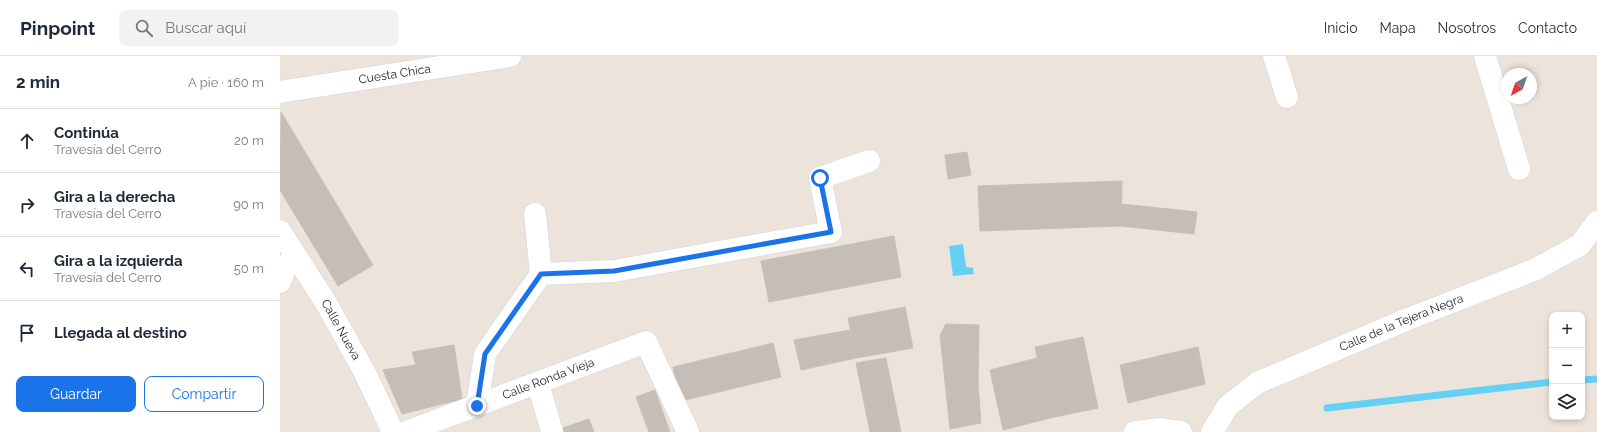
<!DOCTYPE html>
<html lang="es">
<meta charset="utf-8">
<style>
body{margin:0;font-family:Raleway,sans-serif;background:#f2f2f3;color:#1f2937}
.controls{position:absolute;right:12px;bottom:12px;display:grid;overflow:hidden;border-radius:8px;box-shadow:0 2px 6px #0003}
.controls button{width:36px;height:36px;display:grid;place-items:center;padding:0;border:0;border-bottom:1px solid #e0e1e3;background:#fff;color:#1f2937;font:20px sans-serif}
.compass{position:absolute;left:1221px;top:12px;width:36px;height:36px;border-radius:50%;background:#fff;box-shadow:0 2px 6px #0003;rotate:220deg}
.stop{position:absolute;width:12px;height:12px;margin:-9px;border:3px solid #1a73e8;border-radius:50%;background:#fff}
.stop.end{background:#1a73e8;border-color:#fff;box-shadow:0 1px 4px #0008}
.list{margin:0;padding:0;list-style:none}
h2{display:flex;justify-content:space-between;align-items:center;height:52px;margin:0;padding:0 16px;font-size:17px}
h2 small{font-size:13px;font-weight:400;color:#747a83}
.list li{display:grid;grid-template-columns:26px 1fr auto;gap:12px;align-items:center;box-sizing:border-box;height:64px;padding:0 16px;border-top:1px solid #e0e1e3}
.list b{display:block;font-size:15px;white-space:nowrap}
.list p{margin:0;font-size:13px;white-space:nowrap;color:#747a83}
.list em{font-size:13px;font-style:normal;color:#747a83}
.actions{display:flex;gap:8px;padding:12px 16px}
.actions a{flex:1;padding:9px 0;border:1px solid #1a73e8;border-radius:8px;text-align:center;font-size:14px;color:#1a73e8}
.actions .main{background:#1a73e8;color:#fff}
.icon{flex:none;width:22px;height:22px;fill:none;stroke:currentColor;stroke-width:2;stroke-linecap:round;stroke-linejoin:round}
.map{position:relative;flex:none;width:1317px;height:376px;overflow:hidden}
header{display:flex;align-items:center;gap:24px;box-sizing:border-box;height:56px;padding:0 20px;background:#fff;border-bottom:1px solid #e0e1e3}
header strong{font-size:19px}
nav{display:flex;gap:22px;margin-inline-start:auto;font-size:14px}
.search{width:280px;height:36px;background:#f2f2f3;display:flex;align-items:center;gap:10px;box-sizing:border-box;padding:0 14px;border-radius:8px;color:#747a83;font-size:15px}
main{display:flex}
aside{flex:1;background:#fff}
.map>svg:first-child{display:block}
.water{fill:#65d0f6}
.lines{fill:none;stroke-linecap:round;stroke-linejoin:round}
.stream{stroke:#65d0f6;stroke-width:7}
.building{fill:#c4beb6;stroke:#c8c0b3}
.minor-casing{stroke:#cfd3e3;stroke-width:23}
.minor{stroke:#fff;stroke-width:22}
.route{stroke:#1a73e8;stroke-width:5}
.labels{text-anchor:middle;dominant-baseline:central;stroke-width:4;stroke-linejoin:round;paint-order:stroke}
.street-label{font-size:12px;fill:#292929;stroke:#fff}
</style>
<header>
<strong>Pinpoint</strong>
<div class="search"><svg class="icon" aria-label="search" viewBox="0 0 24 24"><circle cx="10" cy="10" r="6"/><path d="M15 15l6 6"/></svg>Buscar aquí</div>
<nav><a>Inicio</a><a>Mapa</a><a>Nosotros</a><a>Contacto</a></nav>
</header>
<main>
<aside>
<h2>2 min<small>A pie · 160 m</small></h2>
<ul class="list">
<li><svg class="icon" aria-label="ahead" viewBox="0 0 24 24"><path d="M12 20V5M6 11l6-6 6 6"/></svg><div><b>Continúa</b><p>Travesía del Cerro</p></div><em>20 m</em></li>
<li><svg class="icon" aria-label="right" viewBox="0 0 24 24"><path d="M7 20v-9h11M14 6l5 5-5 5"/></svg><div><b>Gira a la derecha</b><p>Travesía del Cerro</p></div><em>90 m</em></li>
<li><svg class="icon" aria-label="left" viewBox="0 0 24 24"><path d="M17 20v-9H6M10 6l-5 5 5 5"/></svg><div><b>Gira a la izquierda</b><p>Travesía del Cerro</p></div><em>50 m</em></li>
<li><svg class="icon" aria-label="arrive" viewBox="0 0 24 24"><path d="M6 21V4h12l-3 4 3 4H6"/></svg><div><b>Llegada al destino</b></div></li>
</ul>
<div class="actions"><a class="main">Guardar</a><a>Compartir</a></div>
</aside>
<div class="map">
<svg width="1317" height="376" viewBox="0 0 1317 376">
<rect width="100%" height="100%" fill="#ece4da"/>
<path class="water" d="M683,188L686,211L693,212L694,218L673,220L669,190Z"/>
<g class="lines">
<path class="stream" d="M1302,324L1317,323
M1047,352L1272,326"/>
</g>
<path class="building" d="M1,56L93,209L58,230L0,134Z
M687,96L691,119L668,123L665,99Z
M842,125L841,170L700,175L698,130Z
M842,148L917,156L914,178L841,170Z
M614,180L621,221L489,246L481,205Z
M625,251L633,292L576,302L568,262Z
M666,268L699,269L698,328L701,367L670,373L660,279Z
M570,274L576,302L521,314L514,284Z
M803,281L818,352L770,362L755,291Z
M493,287L501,321L401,345L393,311Z
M174,289L182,343L122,358L103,314L136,309L132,296Z
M918,291L925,328L848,347L840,309Z
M606,302L621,376H590L576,307Z
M757,302L770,362L723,374L710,314Z
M375,334L390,376H369L356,341Z
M309,363L314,376H284L283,372Z"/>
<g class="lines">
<g class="minor-casing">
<g id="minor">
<path d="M994,0L1007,41"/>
<path d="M1205,0L1239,113"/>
<path id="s1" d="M0,36L230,0"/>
<path d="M255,158L261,218"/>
<path id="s2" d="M0,175L46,247L84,315L113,376"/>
<path d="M0,226L4,215L14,198"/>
<path d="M258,327L272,376"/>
<path d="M197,350L205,298L261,218L334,215L551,176L540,122L589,105"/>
<path id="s3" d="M126,376L366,286L408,376"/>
<path d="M855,376L880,373L901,376"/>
<path id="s4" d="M932,376L948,350L977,327L1128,263L1254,214L1300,189L1317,166"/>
</g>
</g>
<use href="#minor" class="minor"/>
</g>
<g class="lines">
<path class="route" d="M197,350L205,298L261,218L334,215L551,176L540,122"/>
</g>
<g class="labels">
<g class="street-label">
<text stroke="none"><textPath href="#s1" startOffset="116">Cuesta Chica</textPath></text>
<text stroke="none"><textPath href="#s4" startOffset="224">Calle de la Tejera Negra</textPath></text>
<text stroke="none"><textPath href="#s2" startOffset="116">Calle Nueva</textPath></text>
<text stroke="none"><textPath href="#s3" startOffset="152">Calle Ronda Vieja</textPath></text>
</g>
</g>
</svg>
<div class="controls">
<button>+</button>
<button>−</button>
<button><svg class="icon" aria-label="layers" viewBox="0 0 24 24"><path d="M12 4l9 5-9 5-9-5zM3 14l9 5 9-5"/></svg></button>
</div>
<svg class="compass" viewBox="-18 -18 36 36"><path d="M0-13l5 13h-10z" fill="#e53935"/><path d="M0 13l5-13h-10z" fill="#747a83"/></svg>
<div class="stop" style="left:540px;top:122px"></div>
<div class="stop end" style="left:197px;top:350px"></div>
</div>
</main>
